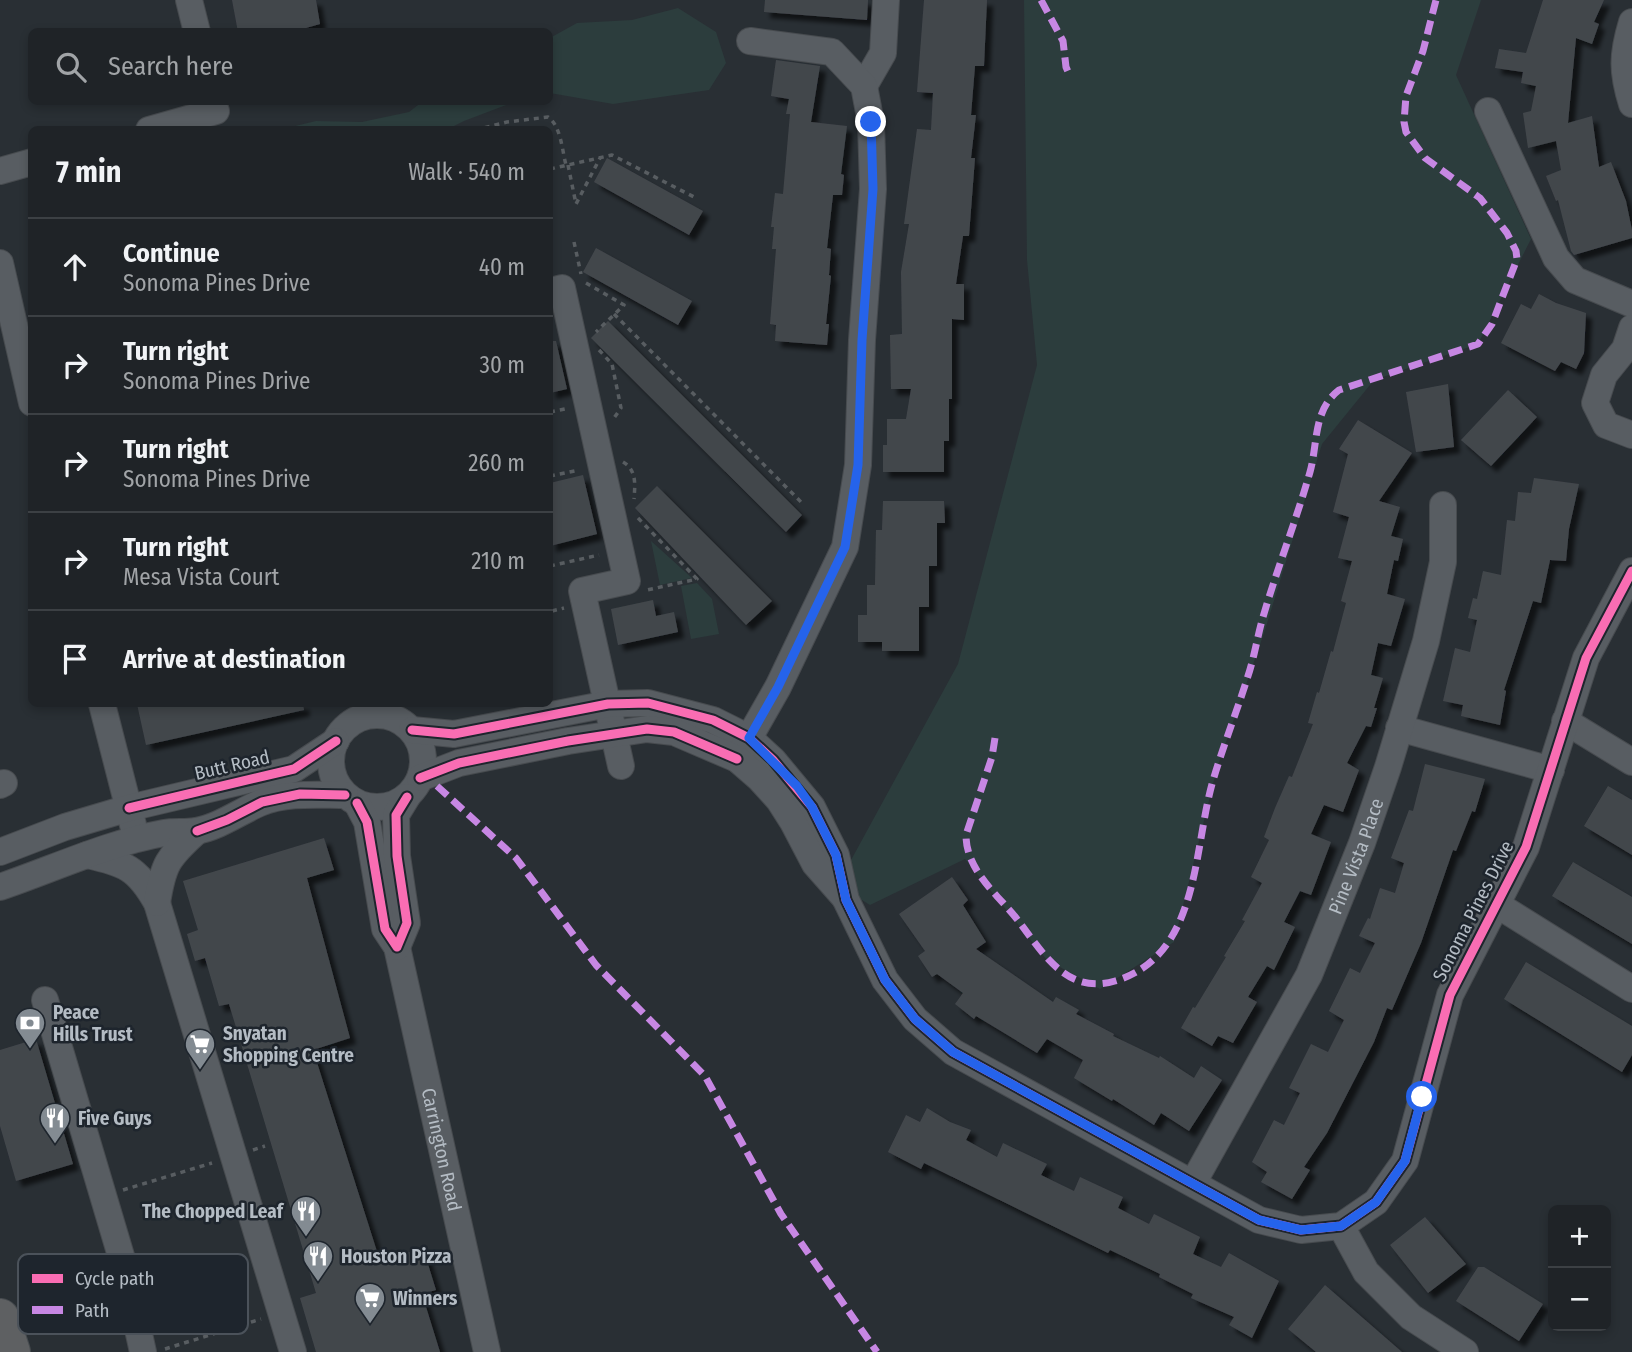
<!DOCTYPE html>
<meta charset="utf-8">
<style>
body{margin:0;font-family:"Fira Sans Condensed",sans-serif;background:#2c2f33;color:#f1f3f6}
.controls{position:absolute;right:21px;bottom:21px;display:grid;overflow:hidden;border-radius:10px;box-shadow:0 4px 10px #0003}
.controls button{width:63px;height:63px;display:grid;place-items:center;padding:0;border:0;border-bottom:2px solid #3c4044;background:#1f2327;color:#f1f3f6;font:35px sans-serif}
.stop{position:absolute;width:21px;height:21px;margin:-16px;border:5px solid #2563eb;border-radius:50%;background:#fff}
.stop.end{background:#2563eb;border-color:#fff;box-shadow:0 2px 7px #0008}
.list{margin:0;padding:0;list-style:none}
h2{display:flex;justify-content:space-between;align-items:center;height:91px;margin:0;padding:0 28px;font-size:30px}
h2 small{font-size:23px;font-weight:400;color:#a1a4a7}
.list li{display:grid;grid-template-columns:46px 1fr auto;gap:21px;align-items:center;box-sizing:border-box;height:98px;padding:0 28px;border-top:2px solid #3c4044}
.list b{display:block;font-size:26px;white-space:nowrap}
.list p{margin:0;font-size:23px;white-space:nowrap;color:#a1a4a7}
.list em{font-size:23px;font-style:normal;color:#a1a4a7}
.icon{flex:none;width:38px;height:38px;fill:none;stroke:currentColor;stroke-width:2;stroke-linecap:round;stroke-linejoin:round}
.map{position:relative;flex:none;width:1632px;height:1352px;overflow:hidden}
.search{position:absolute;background:#1f2327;box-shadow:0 4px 10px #0003;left:28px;top:28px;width:525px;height:77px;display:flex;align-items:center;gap:18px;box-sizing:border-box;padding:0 24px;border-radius:10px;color:#a1a4a7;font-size:26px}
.panel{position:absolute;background:#1f2327;box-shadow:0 4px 10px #0003;left:28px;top:126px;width:525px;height:581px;border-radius:10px}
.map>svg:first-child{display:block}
.green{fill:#2c3d3d}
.building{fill:#43474c;filter:url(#shadow)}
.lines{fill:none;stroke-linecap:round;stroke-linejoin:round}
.minor-casing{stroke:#474b4f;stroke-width:28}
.highway-casing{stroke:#464b4f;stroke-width:40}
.path{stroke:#585d61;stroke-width:3.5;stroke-dasharray:5 5;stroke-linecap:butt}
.minor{stroke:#585d62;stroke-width:26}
.highway{stroke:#5e6062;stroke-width:38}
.quiet{stroke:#c787e3;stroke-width:7;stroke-dasharray:14 7;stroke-linecap:butt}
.cycleway-casing{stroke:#1e252d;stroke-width:13}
.cycleway{stroke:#f96db3;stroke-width:9}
.route{stroke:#2563eb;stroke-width:9}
.labels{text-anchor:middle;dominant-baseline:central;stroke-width:5;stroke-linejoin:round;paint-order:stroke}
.street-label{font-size:19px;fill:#b4bcc4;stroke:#1e252d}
.poi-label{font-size:19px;font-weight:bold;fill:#b4bcc4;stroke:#1e252d;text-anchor:start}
.key{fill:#1e252d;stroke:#4b525a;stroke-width:2}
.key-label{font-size:19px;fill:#b4bcc4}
</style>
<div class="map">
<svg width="1632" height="1352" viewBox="0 0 1632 1352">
<defs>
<filter id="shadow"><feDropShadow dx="6" dy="6" stdDeviation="2" flood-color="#0009"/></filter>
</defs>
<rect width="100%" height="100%" fill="#292f34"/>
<path class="green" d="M1024,0H1481L1456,75L1531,239L1478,344L1374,380L1322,444L1264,633L1217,768L1174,942L1100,989L1047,960L965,859L870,905L857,897L850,862L958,664L1037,365L1027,260Z
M678,8L716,32L726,63L709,90L613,104L550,93V38L577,23L632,20Z
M422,102H514L464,121L448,129H283L316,121L362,122L409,112Z
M651,541L692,578L660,585Z
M697,583L712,599L719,634L691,639L681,586Z"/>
<path class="building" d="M232,0H316L320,24L292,32H238Z
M765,0H868L867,20L764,12Z
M924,0H987L984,66H975L971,115H976L971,158H975L969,236H963L956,284H964V320L952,319V399H949V441H944V472H883V445H887V419H906L911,389H891L890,335L902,334L901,272L909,224H904L917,129L931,130L933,93L917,92Z
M1543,0H1604L1594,22L1599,24L1592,44L1576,38L1568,123L1592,116L1599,167L1611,162L1626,201L1632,230V238L1574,255L1571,251L1558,200L1556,201L1546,176L1561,170L1556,141L1528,148L1523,113L1531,111L1536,86L1521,83L1523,72L1495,68L1499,49L1526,53Z
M776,60L820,66L811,122L847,126L841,174L844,175L842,195H833L827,248L831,249L829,275L831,276L826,324H829L827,345L775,341L776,325L770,324L776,249H772L774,227H771L775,193L783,194L790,114H786L789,99L771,96Z
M607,158L703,211L689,235L594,182Z
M596,248L692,301L678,325L583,272Z
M1539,294L1556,303L1586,313L1584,353L1576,369L1561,362L1555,371L1501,343L1521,304L1531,309Z
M608,321L802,515L786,532L591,338Z
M550,341H556L567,389L550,393Z
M1448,384L1454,447L1416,452L1406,392Z
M1508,390L1537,417L1491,466L1461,440Z
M1358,420L1412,453L1379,501L1400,507L1391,536L1403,539L1398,561L1394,560L1387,594L1405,599L1391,646L1378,643L1371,675L1383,678L1374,708H1377L1371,727L1366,726L1347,763L1359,770L1343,812L1324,805L1311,834L1331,842L1311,895L1300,891L1284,922L1295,927L1274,970L1267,966L1248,997L1257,1002L1233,1043L1218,1036L1212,1046L1181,1028L1193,1007L1195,1008L1226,957L1224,956L1245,921L1242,920L1262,883L1251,877L1269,840L1264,837L1275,808L1289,776L1292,777L1313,724L1308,723L1317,692L1319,693L1331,651L1333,652L1346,603L1341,601L1352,561L1338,558L1349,517L1333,512L1348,454L1339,449Z
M583,475L597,534L550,546V483Z
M1534,478L1579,484L1569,529L1566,561L1550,560L1541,603L1533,601L1504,690L1506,691L1500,725L1461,716L1463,705L1443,701L1455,648L1470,652L1477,620L1468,618L1473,598L1477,599L1483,571L1501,575L1507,520L1515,521L1518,492L1531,493Z
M657,486L772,601L746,625L635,508Z
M883,501H944L945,523H937V566H929V607H919V651H882V642H858V615H867V585H875L876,530H882Z
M653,600L656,616L674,612L678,632L618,645L611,609Z
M137,704H303L304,710L146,745Z
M1425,764L1485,779L1475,812L1472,811L1456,851L1453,850L1421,943L1392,1010L1387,1008L1374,1042L1327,1133L1304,1167L1310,1170L1292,1199L1261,1182L1267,1172L1252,1162L1274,1120L1284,1125L1300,1093L1289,1088L1311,1044L1328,1052L1344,1020L1329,1011L1350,968L1360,973L1375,943L1359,936L1368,918L1370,919L1380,888L1395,893L1404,863L1391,858L1409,810L1413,811Z
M1608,786L1632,800V855L1584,826Z
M324,838L334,870L307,878L350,1038L313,1050L380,1261L423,1248L436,1290L422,1294L440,1352H316L300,1298L316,1293L229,1004L219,1006L205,958L195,961L187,934L198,930L183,881Z
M1573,862L1632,897V944L1552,896Z
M952,877L968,900L963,905L986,942L976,949L1053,1002L1056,997L1079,1010L1076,1014L1114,1034L1113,1036L1159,1058L1160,1056L1194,1078L1201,1066L1222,1080L1189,1131L1161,1113L1154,1125L1113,1099L1112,1101L1074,1078L1083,1060L1047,1039L1037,1053L976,1016L974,1019L955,1004L963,993L937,974L932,977L918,956L925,951L899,914Z
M1526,962L1632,1026V1055L1622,1072L1504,999Z
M36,1039L73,1164L16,1181L0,1126V1050Z
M927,1108L950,1122L971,1130L966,1140L997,1157L1003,1143L1047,1164L1041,1175L1074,1191L1080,1177L1123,1197L1118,1208L1149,1224L1154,1214L1200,1237L1193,1254L1221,1267L1229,1253L1279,1281L1252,1338L1229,1325L1234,1317L1191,1298L1193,1294L1159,1277L1160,1274L1110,1250L1108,1253L924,1163L921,1169L888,1152L906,1115L920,1122Z
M1425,1217L1466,1264L1428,1293L1390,1245Z
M1478,1267H1484L1543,1304L1519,1341L1456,1301Z
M1325,1285L1402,1352H1316L1288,1329Z"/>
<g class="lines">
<g class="minor-casing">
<g id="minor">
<path d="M189,0L197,32"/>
<path d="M1632,22C1622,55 1622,72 1632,104"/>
<path d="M864,86L883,53L886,0"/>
<path d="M1488,111L1556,258L1575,280L1632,304"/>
<path d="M149,130L216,111"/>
<path d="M0,171L32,162"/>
<path d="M0,263L32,403"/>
<path d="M550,291L562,288L627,581L582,591L621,766"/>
<path d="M1632,328L1625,349L1604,375L1595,403L1606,425L1632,435"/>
<path d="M102,704L133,825"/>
<circle cx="377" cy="761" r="46"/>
<path d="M1565,721L1632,762"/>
<path d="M1399,728L1551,770"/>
<path d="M412,730L454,734L608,704L648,703L713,720L749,738L773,760L812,807L836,855L846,900L885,980L915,1019L953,1052L1259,1220L1301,1230L1341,1226L1376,1202L1405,1161L1450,995L1526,847L1586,658L1632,571"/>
<path d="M737,759L778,687L845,547L858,465L862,340L873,189L871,123L864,86L832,52L750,41"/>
<path d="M420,778L459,763L568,741L647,729L674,732L737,759L760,779L779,800L793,822L815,864L845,898"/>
<path d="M0,785L4,783"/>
<path id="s1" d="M357,803L367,822L385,929L397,947L487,1352"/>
<path d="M0,852L65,827L129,808L294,769L336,741"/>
<path d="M87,855C125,864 137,867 157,903L293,1352"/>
<path d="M0,887C53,869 108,843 164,833C174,831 185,833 196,831C219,827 239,812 260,803C286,792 318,795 345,795"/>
<path d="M157,903C163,864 168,857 197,831"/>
<path d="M1496,904L1632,989"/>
<path d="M397,947L407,923L397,856L396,815L407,797"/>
<path d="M45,1000L124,1266L143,1352"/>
<path id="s2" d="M1193,1183L1309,975L1362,843L1388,767L1426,641L1443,562V505"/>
<path d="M1341,1226L1366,1272L1411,1317L1465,1352"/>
</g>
</g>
<g class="highway-casing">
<path id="highway" d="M0,1318L11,1352"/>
</g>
<path class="path" d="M475,130L507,122L548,117C561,126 562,150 566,165
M568,165L576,204L600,158
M550,169L612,155L696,198
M574,242L581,274
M586,283L624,305L596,332
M614,314L802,503
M599,350L612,364L621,408L614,418
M550,412L565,409
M623,462C637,470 635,485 634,499
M550,476L579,470
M638,518L697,579L647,590
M550,566L599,555
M552,611L564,608
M253,1150L265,1146
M123,1190L212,1163
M165,1349L261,1319"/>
<use href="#minor" class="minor"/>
<use href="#highway" class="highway"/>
<path class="quiet" d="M1041,0L1063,41L1066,67L1069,74
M995,738L992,757L966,835C966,872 1000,896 1020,923C1044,955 1068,995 1115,981C1199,956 1193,853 1212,784C1222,749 1236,714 1247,679C1254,659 1257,638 1263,617C1277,569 1296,521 1310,472C1318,443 1313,410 1339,390L1478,344L1492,324L1517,259L1516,251L1507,233L1480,198L1425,158L1406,132L1404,122L1406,96L1423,51L1436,0
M437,786L516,858L596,965L705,1076L781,1214L877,1352"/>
<g class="cycleway-casing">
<path id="cycleway" d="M412,730L454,734L608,704L648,703L713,720L749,738L773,760L812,807L836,855L846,900L885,980L915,1019L953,1052L1259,1220L1301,1230L1341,1226L1376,1202L1405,1161L1450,995L1526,847L1586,658L1632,571
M420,778L459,763L568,741L647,729L674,732L737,759
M357,803L367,822L385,929L397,947
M129,808L294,769L336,741
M197,831L227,820L262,802L300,794L345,795
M397,947L407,923L397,856L396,815L407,797"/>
</g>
<use href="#cycleway" class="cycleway"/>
</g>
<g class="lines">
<path class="route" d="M871,122L873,189L862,340L858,465L845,547L778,687L749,738L797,786L812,807L836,855L846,900L885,980L915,1019L953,1052L1259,1220L1301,1230L1341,1226L1376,1202L1405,1161L1422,1097"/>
</g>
<defs>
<g id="bank-pin" transform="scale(1.575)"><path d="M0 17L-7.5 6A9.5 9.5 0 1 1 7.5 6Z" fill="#838b92" stroke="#1e252d"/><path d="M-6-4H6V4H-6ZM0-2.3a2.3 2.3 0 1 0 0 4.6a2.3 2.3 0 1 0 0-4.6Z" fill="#fff"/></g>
<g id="supermarket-pin" transform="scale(1.575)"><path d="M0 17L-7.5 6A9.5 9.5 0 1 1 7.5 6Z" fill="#838b92" stroke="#1e252d"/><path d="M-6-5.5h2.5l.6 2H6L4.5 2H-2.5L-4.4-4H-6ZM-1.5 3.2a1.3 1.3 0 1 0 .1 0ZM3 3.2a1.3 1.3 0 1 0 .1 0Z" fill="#fff"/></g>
<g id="restaurant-pin" transform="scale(1.575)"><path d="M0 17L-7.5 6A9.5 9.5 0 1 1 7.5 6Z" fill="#838b92" stroke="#1e252d"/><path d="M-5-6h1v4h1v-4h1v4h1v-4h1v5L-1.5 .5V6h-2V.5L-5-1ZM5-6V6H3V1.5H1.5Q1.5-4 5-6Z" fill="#fff"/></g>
</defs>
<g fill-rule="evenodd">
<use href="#bank-pin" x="30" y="1023"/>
<use href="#supermarket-pin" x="200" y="1044"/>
<use href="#restaurant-pin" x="55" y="1118"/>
<use href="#restaurant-pin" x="306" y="1211"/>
<use href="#restaurant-pin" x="318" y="1256"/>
<use href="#supermarket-pin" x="370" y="1298"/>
</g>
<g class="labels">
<g class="street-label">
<text transform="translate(232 765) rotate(-13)">Butt Road</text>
<text stroke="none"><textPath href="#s2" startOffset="366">Pine Vista Place</textPath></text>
<text transform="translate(1473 911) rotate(-63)">Sonoma Pines Drive</text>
<text stroke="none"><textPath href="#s1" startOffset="359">Carrington Road</textPath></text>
</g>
<g class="poi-label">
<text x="53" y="1012">Peace<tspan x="53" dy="22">Hills Trust</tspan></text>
<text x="223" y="1033">Snyatan<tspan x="223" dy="22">Shopping Centre</tspan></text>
<text x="78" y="1118">Five Guys</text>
<text x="283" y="1211" text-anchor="end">The Chopped Leaf</text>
<text x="341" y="1256">Houston Pizza</text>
<text x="393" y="1298">Winners</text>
</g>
</g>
<rect x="18" y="1254" width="230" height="80" rx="10" class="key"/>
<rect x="32" y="1274" width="31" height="9" fill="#f96db3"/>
<rect x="32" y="1306" width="31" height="8" fill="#c787e3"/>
<g class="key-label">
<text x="75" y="1285">Cycle path</text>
<text x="75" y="1317">Path</text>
</g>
</svg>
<div class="controls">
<button>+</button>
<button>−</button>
</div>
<div class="stop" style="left:1422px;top:1097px"></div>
<div class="stop end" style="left:871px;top:122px"></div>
<div class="search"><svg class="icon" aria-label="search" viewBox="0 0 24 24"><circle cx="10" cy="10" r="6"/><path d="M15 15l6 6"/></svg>Search here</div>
<section class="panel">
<h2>7 min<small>Walk · 540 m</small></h2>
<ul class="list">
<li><svg class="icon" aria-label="ahead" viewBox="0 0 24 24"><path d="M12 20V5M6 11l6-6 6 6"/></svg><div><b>Continue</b><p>Sonoma Pines Drive</p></div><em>40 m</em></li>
<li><svg class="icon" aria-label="right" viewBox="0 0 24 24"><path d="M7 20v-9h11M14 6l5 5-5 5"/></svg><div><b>Turn right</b><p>Sonoma Pines Drive</p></div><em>30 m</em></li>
<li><svg class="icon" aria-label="right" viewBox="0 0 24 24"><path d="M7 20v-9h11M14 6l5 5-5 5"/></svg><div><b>Turn right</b><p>Sonoma Pines Drive</p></div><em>260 m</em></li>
<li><svg class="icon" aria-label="right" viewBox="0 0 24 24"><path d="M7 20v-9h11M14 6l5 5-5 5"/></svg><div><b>Turn right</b><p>Mesa Vista Court</p></div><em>210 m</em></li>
<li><svg class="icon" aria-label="arrive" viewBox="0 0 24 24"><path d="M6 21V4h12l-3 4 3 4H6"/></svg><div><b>Arrive at destination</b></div></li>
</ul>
</section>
</div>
